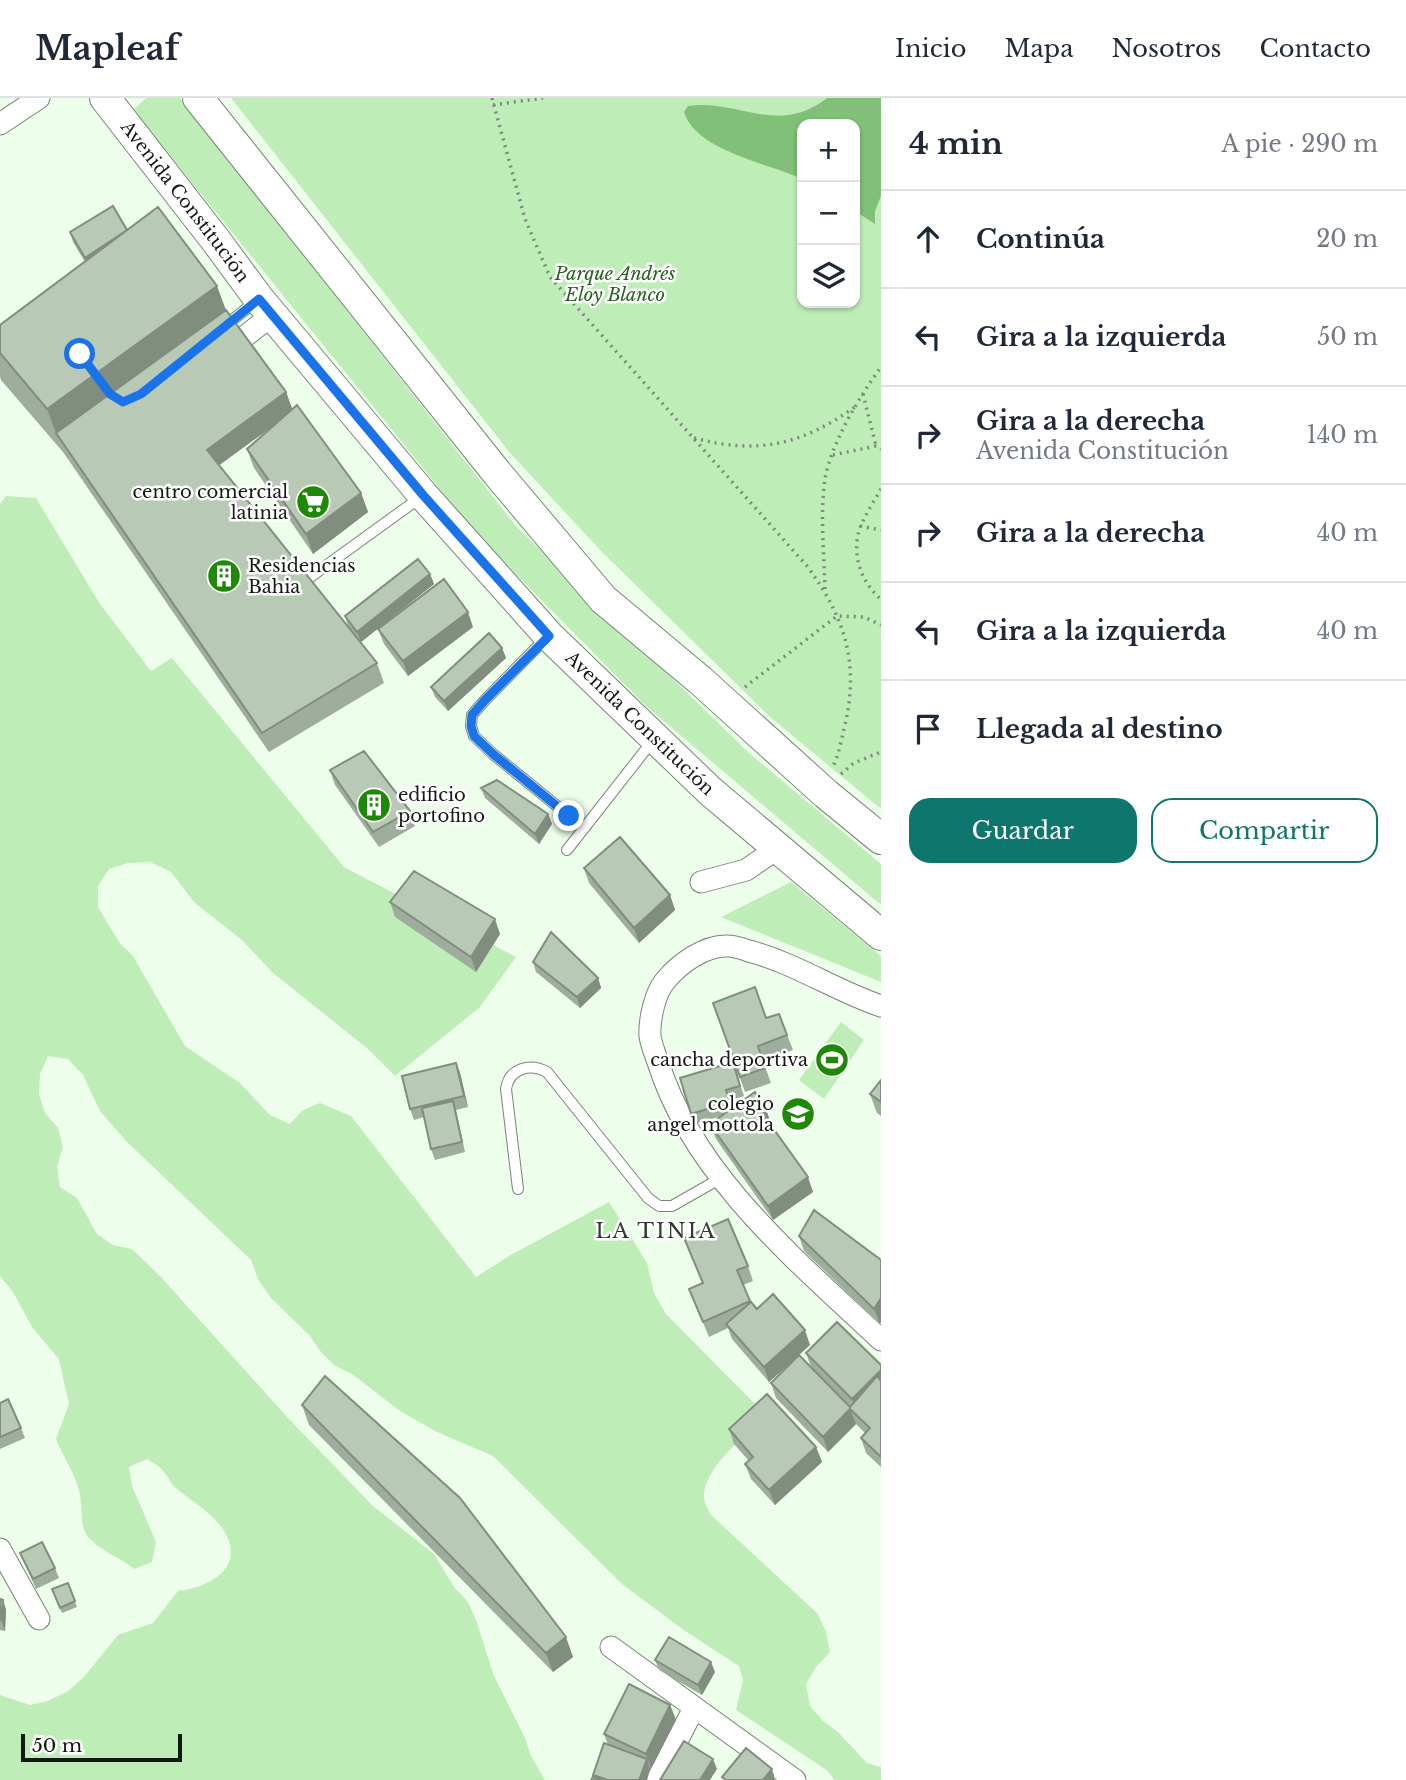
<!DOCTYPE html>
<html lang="es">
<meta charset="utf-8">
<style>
body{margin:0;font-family:"Libre Baskerville",serif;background:#f6f6f7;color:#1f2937}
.controls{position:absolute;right:21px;top:21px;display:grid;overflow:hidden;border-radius:14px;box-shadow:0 2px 5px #0004}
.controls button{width:63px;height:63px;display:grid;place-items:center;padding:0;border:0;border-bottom:2px solid #e0e1e3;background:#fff;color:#1f2937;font:35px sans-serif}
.scale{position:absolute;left:21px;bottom:18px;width:161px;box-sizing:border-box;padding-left:7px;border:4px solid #141a13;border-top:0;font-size:19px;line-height:24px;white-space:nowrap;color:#141a13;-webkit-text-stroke:5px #fff;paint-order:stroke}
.stop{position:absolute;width:21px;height:21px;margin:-16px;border:5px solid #1a73e8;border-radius:50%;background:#fff}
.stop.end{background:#1a73e8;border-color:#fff;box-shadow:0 2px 7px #0008}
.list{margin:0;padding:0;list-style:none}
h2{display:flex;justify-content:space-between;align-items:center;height:91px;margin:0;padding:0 28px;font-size:30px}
h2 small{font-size:23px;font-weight:400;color:#747a83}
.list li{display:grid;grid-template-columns:46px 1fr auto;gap:21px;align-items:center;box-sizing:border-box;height:98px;padding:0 28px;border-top:2px solid #e0e1e3}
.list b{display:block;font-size:26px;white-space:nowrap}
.list p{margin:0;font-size:23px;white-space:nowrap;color:#747a83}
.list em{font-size:23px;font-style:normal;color:#747a83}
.actions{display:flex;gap:14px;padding:21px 28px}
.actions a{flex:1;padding:16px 0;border:2px solid #0f766e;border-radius:21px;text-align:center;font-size:24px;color:#0f766e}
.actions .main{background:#0f766e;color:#fff}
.icon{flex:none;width:38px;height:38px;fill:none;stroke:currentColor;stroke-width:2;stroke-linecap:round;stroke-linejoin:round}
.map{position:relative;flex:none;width:881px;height:1682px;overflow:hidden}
header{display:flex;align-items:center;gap:42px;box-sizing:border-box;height:98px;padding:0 35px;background:#fff;border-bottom:2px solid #e0e1e3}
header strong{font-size:33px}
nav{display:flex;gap:38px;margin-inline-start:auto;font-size:24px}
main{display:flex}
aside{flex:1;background:#fff}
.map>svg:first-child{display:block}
.green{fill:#bfedb8;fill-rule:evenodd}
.water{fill:#81c078}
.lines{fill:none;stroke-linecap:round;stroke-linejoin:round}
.service-casing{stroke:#778775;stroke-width:12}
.minor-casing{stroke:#778775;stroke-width:23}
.secondary-casing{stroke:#778775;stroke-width:32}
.path{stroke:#7e8a7d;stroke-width:3.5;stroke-dasharray:2 5;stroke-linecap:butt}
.service{stroke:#fff;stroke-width:10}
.minor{stroke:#fff;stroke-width:21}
.secondary{stroke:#fff;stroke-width:30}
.wall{fill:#9ead9d}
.shaded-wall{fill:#818d7f}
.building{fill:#b8c9b6;stroke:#818d7f;stroke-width:2}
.route{stroke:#1a73e8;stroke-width:9}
.labels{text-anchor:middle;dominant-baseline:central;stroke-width:5;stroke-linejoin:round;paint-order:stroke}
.street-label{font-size:18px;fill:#141a13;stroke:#fff}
.park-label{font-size:18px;font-style:italic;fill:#26621e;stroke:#fff}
.poi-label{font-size:18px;fill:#141a13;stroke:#fff;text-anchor:end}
.quarter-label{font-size:21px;letter-spacing:2px;fill:#2f3c2d;stroke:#fff}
</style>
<header>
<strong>Mapleaf</strong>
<nav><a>Inicio</a><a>Mapa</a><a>Nosotros</a><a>Contacto</a></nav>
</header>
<main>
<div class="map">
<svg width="881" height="1682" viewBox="0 0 881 1682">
<rect width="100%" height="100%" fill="#edfeea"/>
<path class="green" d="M146,0H180L516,428L748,654L881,766V807L646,608L478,438L133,12Z
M231,0H881V711L770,619L602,454L510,355ZM802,26H855V205H802Z
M6,398L36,400L100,506L151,573L172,560L344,769L516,859L479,910L395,978L368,951L273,875L242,842L195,805L171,774L150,764L128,765L109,771L98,788V809L119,844L133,858L185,948L240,985L270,1017L290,1026L303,1012L320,1005L351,1018L476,1179L509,1158L609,1104L647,1165L654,1195L666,1216L766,1317C746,1337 707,1367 704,1396C703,1403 708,1411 711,1417L818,1516L826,1534L830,1554L816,1569L806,1586L810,1608L822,1622L838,1634L867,1665L881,1669V1682H834L828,1673L736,1612L743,1583L739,1568L685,1533L622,1486L493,1358L437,1334L400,1313L352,1276L334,1267L321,1254L310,1238L270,1199L258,1181L251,1162L127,1044L100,1013L83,977L68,961L48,958L40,976L39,996L45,1015L58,1030L63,1049L57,1069L60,1089L77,1100L97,1136L113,1147L132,1151L160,1178L288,1320L373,1408L434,1456L454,1489L468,1504L476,1522L494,1578L525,1640L531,1658L545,1682H0V1597L30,1607L48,1603L68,1593L83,1580L118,1537L153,1525L178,1493C215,1489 250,1464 219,1426C207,1411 191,1403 177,1391C171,1387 169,1379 164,1374C160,1368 153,1365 147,1361L129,1369L132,1388L156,1444L152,1464L134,1471C120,1459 101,1454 89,1440C79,1429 83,1411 80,1397C77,1378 63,1360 56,1341L69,1306L59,1261L32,1229L13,1194L0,1178V406Z
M791,784L881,858V884L721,819Z
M841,924L864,942L824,1001L799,982Z"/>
<path class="water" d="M827,0H881V98L875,113V126L855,113V26H802V81C768,65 696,53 684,14L688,8C738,0 777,39 827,0Z"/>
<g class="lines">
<g class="service-casing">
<path id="service" d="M222,230L259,201
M298,488L421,399
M547,539L485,602L472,617L471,628L474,638L493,656L584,730
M567,752L654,641
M518,1091L506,991C509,970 530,965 547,974L648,1100L659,1108H672L721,1080"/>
</g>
<g class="minor-casing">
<path id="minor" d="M0,26L39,0
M224,255L272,217
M701,784L746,772L778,750
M881,908C836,893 795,865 749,853C743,851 735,848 728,848C705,847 680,865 665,883C655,895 649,922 650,938C651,946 655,956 658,964C693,1077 797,1163 881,1242
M0,1451L39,1521
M611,1549L795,1682
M657,1682L694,1610"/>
</g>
<g class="secondary-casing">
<g id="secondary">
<path id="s1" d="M105,0L217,144L259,201L423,397L549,538L710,693L881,837"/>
<path d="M198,0L497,375L603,501L701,583L826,696L881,741"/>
</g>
</g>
<path class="path" d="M492,0L525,121L550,179L807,468C846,521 860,567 844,631C841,643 839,657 833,668
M493,7L543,0
M863,296L876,348
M694,340C758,357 801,347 855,309
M833,357L876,348L881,351
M881,391C874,403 865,417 860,430C851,455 861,485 881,501
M860,428L881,432
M825,491C824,455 820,416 825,381C831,345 860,298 881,269
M745,589L837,518L864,519L881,527
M841,676L854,665L881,654"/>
<use href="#service" class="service"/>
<use href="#minor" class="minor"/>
<use href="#secondary" class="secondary"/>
</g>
<path class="wall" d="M127,132L226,212L286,294L292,311L361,395L368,414L313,456L254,370L247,351L280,323L219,367L377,565L384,585L269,654L63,354L1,282L0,278V227L85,164L73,144L70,134Z
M430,476L434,486L361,544L348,528L345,518Z
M473,529L408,578L384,546L378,531Z
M502,550L506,560L448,613L435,599L431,589Z
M330,672L410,713L415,728L379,749L335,687Z
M481,690L548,716L552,726L539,746L485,700Z
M584,770L670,797L675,812L639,845L589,785Z
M390,804L500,836L476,874L395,819Z
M533,864L598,880L601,890L580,910L536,874Z
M713,905L766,920L779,916L793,952L763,963L771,985L745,994Z
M456,965L460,975L468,1009L456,1012L465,1054L435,1062L431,1051L424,1019L414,1022L410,1011Z
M736,974L744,998L729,1003L732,1010L765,1008L770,1023L769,1024L813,1094L773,1122L716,1041L710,1026L721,1018L695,1026L691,1016Z
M881,982V1018L877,1015L870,996Z
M799,1138L881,1162L880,1226L804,1153Z
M684,1140L748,1168L753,1183L743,1187L751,1204L757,1211L810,1247L799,1257L811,1269L806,1255L881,1267V1369L866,1355L861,1340L865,1335L856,1326L828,1354L776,1300L771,1285L798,1258L769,1284L732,1241L728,1230L709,1239L689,1191L703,1186Z
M0,1305L21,1330L25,1340L0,1351Z
M302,1307L573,1559L553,1574L309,1327Z
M729,1331L816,1349L822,1364L775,1407L751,1381L745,1366L749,1363L734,1346Z
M20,1455L55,1470L59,1480L36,1491Z
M68,1485L77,1509L62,1515L52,1491Z
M0,1501L3,1502L6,1512L5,1533L0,1532Z
M655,1562L715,1574L702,1597L659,1572Z
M670,1607L676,1622L650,1671L647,1682H591L594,1679L593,1677L608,1647L604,1636Z"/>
<path class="shaded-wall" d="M128,133L89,170L85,160Z
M217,188L233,231L56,335L47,311Z
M286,294L293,313L214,371L207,352Z
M361,395L368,414L313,456L306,436Z
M430,476L434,486L361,544L357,534Z
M468,514L473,529L408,578L403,563Z
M502,550L506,560L448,613L444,603Z
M548,716L552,726L539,746L535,736Z
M670,797L675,812L639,845L634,830Z
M495,821L500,836L476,874L471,859Z
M598,880L601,890L580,910L577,899Z
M456,965L460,975L468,1009L464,998Z
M765,1008L770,1023L765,1027L760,1012Z
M808,1079L813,1094L773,1122L768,1108Z
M881,1200V1224L880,1226L874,1211Z
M805,1232L810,1247L769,1284L764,1269Z
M881,1272V1292L858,1316L852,1301Z
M850,1311L856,1326L828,1354L823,1339Z
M816,1349L822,1364L775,1407L769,1392Z
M3,1502L6,1512L5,1533L1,1522Z
M566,1539L573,1559L553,1574L546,1555Z
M711,1564L715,1574L702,1597L698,1587Z
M670,1607L676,1622L651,1671L646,1656Z
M647,1661L650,1671L647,1682H639Z
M713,1661L717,1671L710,1682H700Z
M772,1671L775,1681L774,1682H763Z"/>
<path class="building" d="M113,108L127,132L85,160L70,134Z
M158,109L217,188L47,311L0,255V227Z
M226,212L286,294L207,352L377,565L262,635L56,335Z
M297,307L361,395L306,436L247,351Z
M418,461L430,476L357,534L345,518Z
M444,481L468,514L403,563L378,531Z
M489,535L502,550L444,603L431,589Z
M364,653L410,713L373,734L330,672Z
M497,682L548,716L535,736L481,690Z
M620,739L670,797L634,830L584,770Z
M414,773L495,821L471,859L390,804Z
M551,834L598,880L577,899L533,864Z
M755,889L766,920L779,916L787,937L758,948L765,970L740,979L713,905Z
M733,964L740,988L726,992L730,1004L691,1016L680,980Z
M456,965L464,998L410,1011L402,978Z
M881,982V1004L870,996Z
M755,994L765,1008L760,1012L808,1079L768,1108L710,1026Z
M453,1003L462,1044L431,1051L422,1010Z
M814,1112L881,1162V1200L874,1211L799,1138Z
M728,1121L748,1168L737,1172L750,1203L703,1224L689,1191L703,1185L684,1140Z
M773,1196L805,1232L764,1269L726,1226L751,1204L757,1211Z
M837,1224L881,1267V1272L852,1301L806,1255Z
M799,1257L850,1309L877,1278L881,1283V1359L861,1340L870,1330L850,1311L823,1339L771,1285Z
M325,1278L460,1400L566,1539L546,1555L302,1307Z
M767,1296L816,1349L769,1392L745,1366L753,1359L729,1331Z
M8,1301L21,1330L0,1339V1305Z
M42,1444L55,1470L33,1481L20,1455Z
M68,1485L75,1503L60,1510L52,1491Z
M0,1501L3,1502L1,1522H0Z
M669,1539L711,1564L698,1587L655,1562Z
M629,1586L670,1607L646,1656L604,1636Z
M684,1643L713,1661L700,1682H660Z
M604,1645L647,1661L639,1682H608L593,1677Z
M746,1650L772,1671L763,1682H726L722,1679Z
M593,1679L602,1682H591Z"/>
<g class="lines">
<path class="route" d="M80,256L110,296L123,304L141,296L259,201L423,397L549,538L485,602L472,617L471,628L474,638L493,656L569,718"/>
</g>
<defs>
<g id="supermarket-disc" transform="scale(1.75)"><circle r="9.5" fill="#1d8905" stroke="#fff"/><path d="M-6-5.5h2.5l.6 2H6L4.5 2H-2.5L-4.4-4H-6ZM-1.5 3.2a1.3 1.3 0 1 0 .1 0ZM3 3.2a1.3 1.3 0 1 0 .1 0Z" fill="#fff"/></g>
<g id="building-disc" transform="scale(1.75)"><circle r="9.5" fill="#1d8905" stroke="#fff"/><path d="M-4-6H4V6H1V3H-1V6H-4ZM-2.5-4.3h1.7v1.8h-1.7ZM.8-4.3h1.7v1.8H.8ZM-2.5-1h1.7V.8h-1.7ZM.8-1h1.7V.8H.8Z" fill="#fff"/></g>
<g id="stadium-disc" transform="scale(1.75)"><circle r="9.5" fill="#1d8905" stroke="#fff"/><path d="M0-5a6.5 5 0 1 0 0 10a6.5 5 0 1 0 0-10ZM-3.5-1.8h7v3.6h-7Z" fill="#fff"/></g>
<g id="school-disc" transform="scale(1.75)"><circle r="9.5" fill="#1d8905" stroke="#fff"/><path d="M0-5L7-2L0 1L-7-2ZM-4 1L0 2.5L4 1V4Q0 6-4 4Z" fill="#fff"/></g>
</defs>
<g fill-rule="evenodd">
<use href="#supermarket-disc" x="313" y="404"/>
<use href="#building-disc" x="224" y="478"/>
<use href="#building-disc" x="374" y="707"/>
<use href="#stadium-disc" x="832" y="962"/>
<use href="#school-disc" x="798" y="1016"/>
</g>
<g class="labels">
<g class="street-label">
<text stroke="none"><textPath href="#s1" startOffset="131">Avenida Constitución</textPath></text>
<text stroke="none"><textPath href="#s1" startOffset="824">Avenida Constitución</textPath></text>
</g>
<g class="park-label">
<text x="615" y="176">Parque Andrés<tspan x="615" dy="21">Eloy Blanco</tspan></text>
</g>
<g class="poi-label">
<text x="288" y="394">centro comercial<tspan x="288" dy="21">latinia</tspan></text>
<text x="248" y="468" text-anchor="start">Residencias<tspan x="248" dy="21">Bahia</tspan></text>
<text x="398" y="697" text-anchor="start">edificio<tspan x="398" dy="21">portofino</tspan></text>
<text x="808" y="962">cancha deportiva</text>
<text x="774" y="1006">colegio<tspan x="774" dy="21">angel mottola</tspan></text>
</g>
<g class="quarter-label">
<text x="656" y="1133">LA TINIA</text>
</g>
</g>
</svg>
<div class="controls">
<button>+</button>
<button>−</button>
<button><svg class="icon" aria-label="layers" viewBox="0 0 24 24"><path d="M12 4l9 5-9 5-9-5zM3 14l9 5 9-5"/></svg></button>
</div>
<div class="scale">50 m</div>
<div class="stop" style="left:80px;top:256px"></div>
<div class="stop end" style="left:569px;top:718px"></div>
</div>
<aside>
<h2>4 min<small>A pie · 290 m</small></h2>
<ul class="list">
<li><svg class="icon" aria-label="ahead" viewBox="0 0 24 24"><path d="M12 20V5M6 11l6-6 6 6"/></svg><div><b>Continúa</b></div><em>20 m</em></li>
<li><svg class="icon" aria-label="left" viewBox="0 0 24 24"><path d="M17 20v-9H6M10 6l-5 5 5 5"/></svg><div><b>Gira a la izquierda</b></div><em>50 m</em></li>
<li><svg class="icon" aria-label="right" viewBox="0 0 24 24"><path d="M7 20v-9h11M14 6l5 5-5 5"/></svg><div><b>Gira a la derecha</b><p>Avenida Constitución</p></div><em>140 m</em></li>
<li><svg class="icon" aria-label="right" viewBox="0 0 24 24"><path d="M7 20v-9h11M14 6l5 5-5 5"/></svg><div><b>Gira a la derecha</b></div><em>40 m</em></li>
<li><svg class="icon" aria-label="left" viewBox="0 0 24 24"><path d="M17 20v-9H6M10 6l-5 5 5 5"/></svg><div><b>Gira a la izquierda</b></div><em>40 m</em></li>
<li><svg class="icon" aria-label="arrive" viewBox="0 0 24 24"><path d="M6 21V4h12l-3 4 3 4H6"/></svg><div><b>Llegada al destino</b></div></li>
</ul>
<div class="actions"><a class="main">Guardar</a><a>Compartir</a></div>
</aside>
</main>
